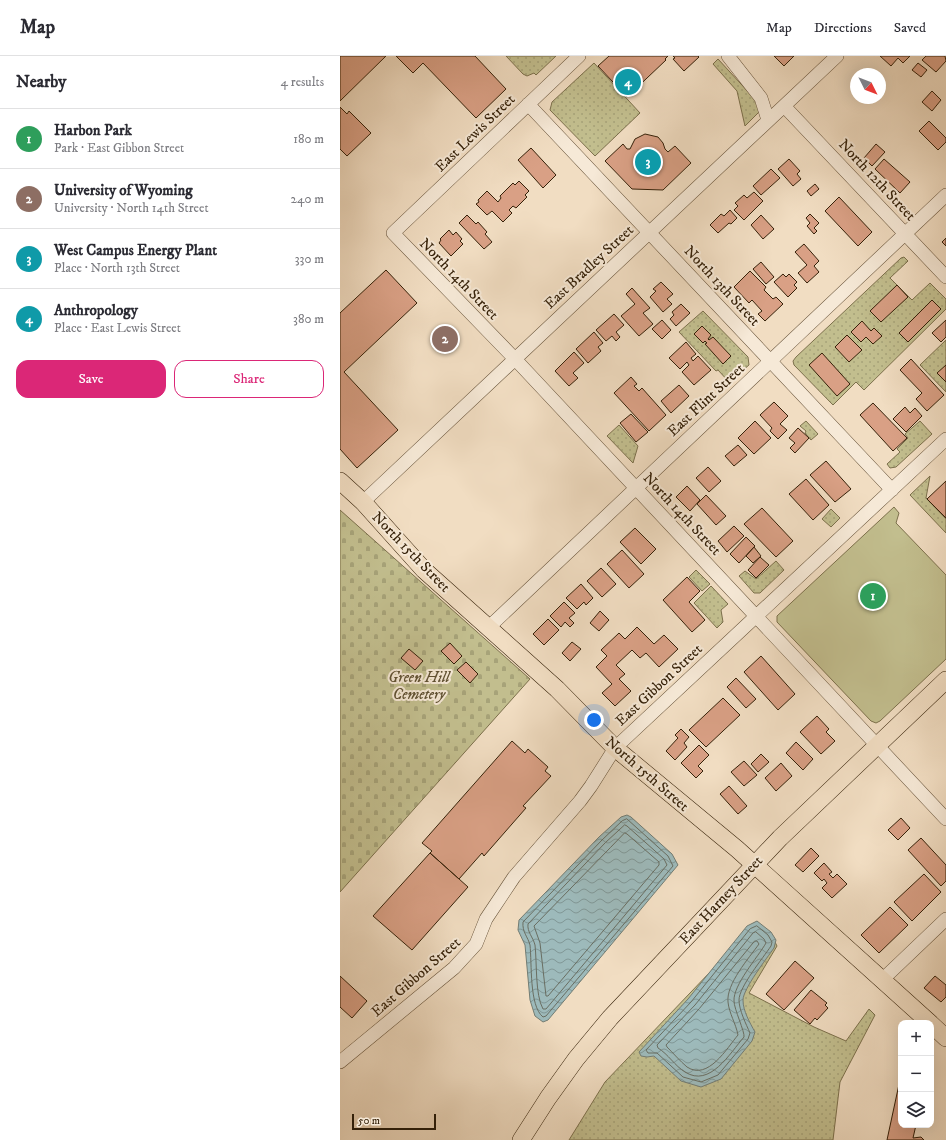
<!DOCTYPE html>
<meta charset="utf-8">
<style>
body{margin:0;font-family:"IM FELL DW Pica",serif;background:#f7f7f7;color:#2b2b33}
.controls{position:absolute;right:12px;bottom:12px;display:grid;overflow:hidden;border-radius:8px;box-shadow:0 4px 16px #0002}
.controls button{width:36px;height:36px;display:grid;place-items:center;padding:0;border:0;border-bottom:1px solid #e1e1e2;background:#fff;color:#2b2b33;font:20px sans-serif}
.compass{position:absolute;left:510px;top:12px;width:36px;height:36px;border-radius:50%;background:#fff;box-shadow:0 4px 16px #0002;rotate:132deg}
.scale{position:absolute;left:12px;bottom:10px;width:84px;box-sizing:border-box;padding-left:4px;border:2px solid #352109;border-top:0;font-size:11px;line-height:14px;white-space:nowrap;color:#352109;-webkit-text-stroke:3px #f6e9d7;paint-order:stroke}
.you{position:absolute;left:254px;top:664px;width:14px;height:14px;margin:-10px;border:3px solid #fff;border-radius:50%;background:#1a73e8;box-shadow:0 0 0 6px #1a73e833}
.badge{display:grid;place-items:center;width:26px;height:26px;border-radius:50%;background:#db2777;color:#fff;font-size:13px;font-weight:700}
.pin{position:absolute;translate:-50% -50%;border:2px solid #fff;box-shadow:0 1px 4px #0006}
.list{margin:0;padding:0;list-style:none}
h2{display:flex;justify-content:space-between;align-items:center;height:52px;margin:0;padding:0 16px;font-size:17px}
h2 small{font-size:13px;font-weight:400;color:#7c7c81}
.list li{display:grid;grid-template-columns:26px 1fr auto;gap:12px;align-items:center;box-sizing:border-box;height:60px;padding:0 16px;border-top:1px solid #e1e1e2}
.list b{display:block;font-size:15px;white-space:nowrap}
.list p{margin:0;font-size:13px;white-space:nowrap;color:#7c7c81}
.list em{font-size:13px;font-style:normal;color:#7c7c81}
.actions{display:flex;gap:8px;padding:12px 16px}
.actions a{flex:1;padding:9px 0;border:1px solid #db2777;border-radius:12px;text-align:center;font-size:14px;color:#db2777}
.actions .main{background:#db2777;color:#fff}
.icon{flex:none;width:22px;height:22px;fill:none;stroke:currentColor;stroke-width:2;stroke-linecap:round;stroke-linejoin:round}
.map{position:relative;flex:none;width:606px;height:1084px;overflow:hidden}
header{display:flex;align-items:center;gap:24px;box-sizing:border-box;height:56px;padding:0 20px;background:#fff;border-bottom:1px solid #e1e1e2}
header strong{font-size:19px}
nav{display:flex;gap:22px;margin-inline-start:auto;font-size:14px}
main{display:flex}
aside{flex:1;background:#fff}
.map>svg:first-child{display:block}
.grass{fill:url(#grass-dots);stroke:#7c704c}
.cemetery{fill:url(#cemetery-stones);stroke:#7c704c}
.park{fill:#c2be8e;stroke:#7c704c}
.water{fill:url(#water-waves);stroke:#737d74}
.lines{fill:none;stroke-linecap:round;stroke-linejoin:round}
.shore{stroke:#696e62;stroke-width:1}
.building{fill:#d9a085;stroke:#352109}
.minor-casing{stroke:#645037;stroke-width:14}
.major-casing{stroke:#352109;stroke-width:18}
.minor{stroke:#f6e9d7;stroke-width:13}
.major{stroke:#f1ddc2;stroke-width:17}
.labels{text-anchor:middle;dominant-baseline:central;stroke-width:4;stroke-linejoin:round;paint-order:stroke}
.street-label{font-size:15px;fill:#352109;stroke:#f6e9d7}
.park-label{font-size:15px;font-style:italic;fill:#5f5031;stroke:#f6e9d7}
</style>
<header>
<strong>Map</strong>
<nav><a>Map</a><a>Directions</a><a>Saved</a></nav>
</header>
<main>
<aside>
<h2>Nearby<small>4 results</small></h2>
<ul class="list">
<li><span class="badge" style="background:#2e9e5b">1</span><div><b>Harbon Park</b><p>Park · East Gibbon Street</p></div><em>180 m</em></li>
<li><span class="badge" style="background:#8d6e63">2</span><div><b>University of Wyoming</b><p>University · North 14th Street</p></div><em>240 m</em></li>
<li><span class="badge" style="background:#0f9aa8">3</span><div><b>West Campus Energy Plant</b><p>Place · North 13th Street</p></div><em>330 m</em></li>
<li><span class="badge" style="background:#0f9aa8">4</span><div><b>Anthropology</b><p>Place · East Lewis Street</p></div><em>380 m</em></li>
</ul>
<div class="actions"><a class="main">Save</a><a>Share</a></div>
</aside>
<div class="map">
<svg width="606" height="1084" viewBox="0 0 606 1084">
<defs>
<pattern id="grass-dots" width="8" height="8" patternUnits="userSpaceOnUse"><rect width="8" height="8" fill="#c2be8e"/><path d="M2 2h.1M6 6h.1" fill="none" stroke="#a7a379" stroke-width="1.8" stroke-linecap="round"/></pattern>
<pattern id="cemetery-stones" width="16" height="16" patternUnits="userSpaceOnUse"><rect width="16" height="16" fill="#c2be8e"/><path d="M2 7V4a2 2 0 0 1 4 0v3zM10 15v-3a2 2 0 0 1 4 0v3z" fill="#a7a379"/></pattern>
<pattern id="water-waves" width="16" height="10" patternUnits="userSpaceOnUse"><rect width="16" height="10" fill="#9dbabb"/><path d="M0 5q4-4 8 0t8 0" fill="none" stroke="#819796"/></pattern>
</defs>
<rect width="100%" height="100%" fill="#f1ddc2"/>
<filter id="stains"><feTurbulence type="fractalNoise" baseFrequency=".005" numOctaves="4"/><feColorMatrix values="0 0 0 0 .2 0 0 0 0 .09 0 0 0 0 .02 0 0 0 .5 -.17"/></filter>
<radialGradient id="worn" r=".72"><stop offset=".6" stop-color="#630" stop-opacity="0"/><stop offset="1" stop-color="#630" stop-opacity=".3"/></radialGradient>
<path class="grass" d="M166,0H216L196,19L194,17L187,20L183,18Z
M378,3L423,52L405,70L397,35L373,8Z
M254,7L300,57L255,100L210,54L212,46Z
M564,201L568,205L550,222L572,244L590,227L606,243V253L524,334L516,326L493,349L454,309L453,305L456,301L561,202Z
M363,255L408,301L409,309L389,326L378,314L376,315L339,276Z
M606,284V336L580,309Z
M466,365L478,378L471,384L465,377L466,375L460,370Z
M580,365L592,378L556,411L550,412L547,408L560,396L557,393L568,382L565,378Z
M279,369L298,390L293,407L267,380Z
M590,420L586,442L606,463V477L570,439Z
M491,453L500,462L491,471L482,463Z
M436,505L444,514L420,537H414L399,520L405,515L416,523Z
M356,514L370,528L362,535L349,521Z
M371,530L388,548L381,554L383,566L377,572L354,547Z
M414,870L432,880L437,890L409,937L474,971L506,985L529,953L535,959L500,1026L493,1084H229L265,1026Z"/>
<path class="cemetery" d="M0,454L190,623L0,836Z"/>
<path class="park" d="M554,451L559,457L556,467L606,519V603L540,665L536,667L531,665L437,566V560Z"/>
<path class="water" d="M287,759L291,761L332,798L338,809L208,964L203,966L195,960L190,944L185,889L178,874L179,864L259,781L281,761Z
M417,865L431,876L436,884L434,892C427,902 403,933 403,944C403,955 410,967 415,976L412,985L381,1023L361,1031L341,1025L314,1000L307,1001L301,1000L299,996L348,943L407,870Z"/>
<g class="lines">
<path class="shore" d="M287,763L328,800L333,810L206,960L203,961C189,950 192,907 190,889C188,881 182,876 183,866L262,784L282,765Z
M285,769L287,770L324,803L327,809L206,953H203C195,939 197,906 195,889C193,881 187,876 188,868L265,787Z
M285,777L287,778L319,806V809L208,940H206L200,887L194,870L270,792Z
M417,870L428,879L432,886L431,890C423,902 399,931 399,944C399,954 406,968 410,977L408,983L378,1019L361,1026L343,1021L317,997H308L306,994L351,946L410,873Z
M416,876L424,883L426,887C418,901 393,929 394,945C394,953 405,976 404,981C390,997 370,1032 345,1016C335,1010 328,998 318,992L317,989L355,949L413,877Z
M415,885H417L419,888C409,902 386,928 388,946C389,957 396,968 398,979C387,992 368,1025 347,1011C340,1005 333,997 327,991L326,989L359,953Z"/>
</g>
<path class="building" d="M0,0H46L0,45Z
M56,0H135L166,33L136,62L83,7L73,17Z
M269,0H328L325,3L326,4L287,41L258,10Z
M333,0H358L359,1L344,15L333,3L335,2Z
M434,0H454L444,10Z
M540,0H570L563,7L558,2L551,10Z
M586,0H605L606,5L596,16L582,4Z
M578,7L587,14L581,21L572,14Z
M592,35L601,44L592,55L582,46Z
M0,51L7,58L9,55L31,77L7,100L0,93Z
M589,65L606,82V86L598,94L579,75Z
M305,78L318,81L323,87L325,93L328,96L335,90L351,107L323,134L292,133L265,105L283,88L287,93H290L295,83Z
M536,88L545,96L532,110L524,102Z
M191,92L216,119L203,132L178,104Z
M449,103L460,115L457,118L461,123L453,130L438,113Z
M544,103L570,126L560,137L535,113Z
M431,113L440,122L421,139L413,130Z
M179,125L189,135L185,139L187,141L176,152L173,150L169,154L172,157L163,166L152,155L147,159L136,148L139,146L138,144L147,135L158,146L161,142L160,140L173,127L175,129Z
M475,128L479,133L471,140L467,135Z
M414,136L423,145L404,164L394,154L398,150L395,147L404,139L407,142Z
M499,141L532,176L518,190L485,155Z
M390,154L397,162L391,168L389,167L378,177L370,169L381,158L384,160Z
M470,158L479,167L474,172L477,175L474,178L467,170L470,167L466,162Z
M127,159L136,168L138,166L147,176L145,178L152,186L144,193L119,167Z
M421,159L434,173L423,183L411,169Z
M109,174L113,179L116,176L122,183L120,185L123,188L111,200L99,187L101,184L100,183Z
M606,182V190L602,186Z
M464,188L479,205L474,210L479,216L467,227L458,217L467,209L455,196Z
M421,206L434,221L426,228L413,213Z
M46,214L77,247L4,316L58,374L17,412L0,393V257Z
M410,215L426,231L424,234L433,243L436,241L443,248L425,265L418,258L422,255L412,244L409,247L394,231Z
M443,218L446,221L449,218L457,226L454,229L457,232L448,241L434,226Z
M321,226L333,238L327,243L332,248L323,256L310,241L316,235L313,233Z
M557,229L568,241L541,266L530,255Z
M292,232L310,252L303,257L313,268L299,280L281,260L295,248L286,238Z
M592,244L601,253L568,286L559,277Z
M341,248L350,257L336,270L330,263L334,259L332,256Z
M274,258L284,269L276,276L280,281L276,285L272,280L266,285L256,274Z
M322,264L331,274L322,283L312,273Z
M606,264V281L601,286L592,277Z
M522,265L531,275L534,272L542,280L533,288L526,281L521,286L511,276Z
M362,270L371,279L368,283L369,284L373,281L391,300L383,308L365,288L367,287L365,285L363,287L354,278Z
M254,276L263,287L258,291L261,295L248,307L236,293Z
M507,279L522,294L509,306L495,291Z
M346,286L356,298L351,302L353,305L358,300L371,314L354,329L342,316L349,309L347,306L340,313L329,302Z
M234,296L244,307L233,317L238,322L229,330L215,315Z
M482,297L510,328L497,340L469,309Z
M571,303L604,339L587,355L576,343L582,337L560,314Z
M606,309V326L597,317Z
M291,321L297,328L294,330L299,335L302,332L326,359L309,375L274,337Z
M339,329L349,340L331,357L321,345Z
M434,346L448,360L440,368L447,374L438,383L430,375L432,372L420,359Z
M533,347L567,382L553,395L520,359Z
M565,351L570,357L575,352L582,360L566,376L553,363Z
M291,358L308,376L296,386L280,367Z
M415,365L431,382L414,398L398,382Z
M458,372L469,382L455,397L450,392L455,387L449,382Z
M398,389L407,399L394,410L385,400Z
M486,405L511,433L495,446L470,419Z
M368,411L381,425L369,436L356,422Z
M466,423L489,449L473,464L449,438Z
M606,425V462L587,443Z
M347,430L360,444L350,455L336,441Z
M366,439L386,460L376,469L357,448Z
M422,452L453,485L436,501L404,468Z
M394,470L404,480L387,496L378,485Z
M295,472L316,493L301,508L280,486Z
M406,481L415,490L399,507L390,498Z
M414,491L421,500L413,507L406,500Z
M282,494L304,518L289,532L267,508Z
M420,501L429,509L416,522L408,514Z
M261,512L276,528L262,541L247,525Z
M347,521L360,535L349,546L365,564L352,576L323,544Z
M241,528L253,542L246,549L244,546L237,553L226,542Z
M224,546L235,557L229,562L234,567L230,571L225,566L221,571L210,560Z
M260,555L269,564L259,575L250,567Z
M208,563L219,574L204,589L193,578Z
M297,571L314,588L324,579L338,593L319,611L306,597L300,602L292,594L276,609L285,618L279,623L291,635L275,650L262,637L272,628L256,611L267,600L261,594L279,577L285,583Z
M232,586L241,593L230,605L222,597Z
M110,587L122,600L114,608L101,595Z
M69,593L83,605L75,614L61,602Z
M421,600L455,638L438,654L404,616Z
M126,606L138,618L130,627L117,614Z
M396,622L416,643L406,652L387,631Z
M383,642L400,659L366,691L349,674Z
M477,660L489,673L486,676L495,685L481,698L460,676Z
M341,673L349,681L344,687L347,691L335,704L326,695L338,682L335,679Z
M172,685L185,697L188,693L208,711L205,715L211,720L183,750L186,752L144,800L142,797L119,823L90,797L92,795L82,787Z
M456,686L473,703L463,714L446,697Z
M359,689L369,699L358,710L363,715L356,722L341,707Z
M421,698L429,706L418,716L411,708Z
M404,705L417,719L404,730L391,716Z
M441,707L452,720L436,735L425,722Z
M389,730L407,750L398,758L380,738Z
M561,762L570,772L558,784L548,774Z
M581,782L606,809V825L601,830L568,794Z
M471,792L479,800L463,816L455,809Z
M90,797L128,831L72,894L33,860Z
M484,807L492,816L489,818L493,822L497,818L507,828L492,842L482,832L487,827L484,823L482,825L474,817Z
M584,818L601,836L572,865L554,846Z
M550,851L568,869L539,897L521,879Z
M455,905L474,922L444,954L426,938Z
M0,920L27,945L12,962L0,951Z
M595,920L606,929V941L601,946L584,932Z
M471,934L487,947L485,949L488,952L477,964L475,962L470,968L454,954Z
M561,1019V1069H576L573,1082L581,1081L584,1084H547Z"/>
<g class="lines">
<g class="minor-casing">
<path id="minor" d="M239,0L53,177L175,303L606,763
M388,0L421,42L428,64
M188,48L552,434
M444,50L606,221
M23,446L497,0
M148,572L606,139
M542,924L606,863
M0,1006L114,912L136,888L146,863L174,821L240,745L251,730L275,692L606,383"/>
</g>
<g class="major-casing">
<path id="major" d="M0,425L23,446L84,514L217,633L275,692L397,793L590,967
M591,968L606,982
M181,1084L208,1042L236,1003L270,962L440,782L606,624"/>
</g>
<use href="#minor" class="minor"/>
<use href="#major" class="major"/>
</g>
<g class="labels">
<g class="street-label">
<text transform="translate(135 77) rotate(-44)">East Lewis Street</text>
<text transform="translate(537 124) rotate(47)">North 12th Street</text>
<text transform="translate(249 211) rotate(-43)">East Bradley Street</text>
<text transform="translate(119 223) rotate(46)">North 14th Street</text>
<text transform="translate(382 230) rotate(47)">North 13th Street</text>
<text transform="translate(366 344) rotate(-43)">East Flint Street</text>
<text transform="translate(342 458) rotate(47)">North 14th Street</text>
<text transform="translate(71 496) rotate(46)">North 15th Street</text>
<text transform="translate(319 629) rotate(-43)">East Gibbon Street</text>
<text transform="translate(307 718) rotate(41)">North 15th Street</text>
<text transform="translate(381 844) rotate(-47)">East Harney Street</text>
<text transform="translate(76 921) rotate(-41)">East Gibbon Street</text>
</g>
<g class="park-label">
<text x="79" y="621">Green Hill<tspan x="79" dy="17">Cemetery</tspan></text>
</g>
</g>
<rect width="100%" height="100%" filter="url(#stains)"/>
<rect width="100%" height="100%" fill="url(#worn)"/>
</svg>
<div class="controls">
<button>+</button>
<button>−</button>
<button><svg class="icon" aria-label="layers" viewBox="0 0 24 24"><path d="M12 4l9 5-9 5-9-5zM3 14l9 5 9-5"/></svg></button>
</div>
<svg class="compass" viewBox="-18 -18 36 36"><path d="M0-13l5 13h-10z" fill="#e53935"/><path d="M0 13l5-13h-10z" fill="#7c7c81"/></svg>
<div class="scale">50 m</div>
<div class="you"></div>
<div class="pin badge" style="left:533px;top:540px;background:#2e9e5b">1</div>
<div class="pin badge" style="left:105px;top:283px;background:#8d6e63">2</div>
<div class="pin badge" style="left:308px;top:106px;background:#0f9aa8">3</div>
<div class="pin badge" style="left:288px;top:26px;background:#0f9aa8">4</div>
</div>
</main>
